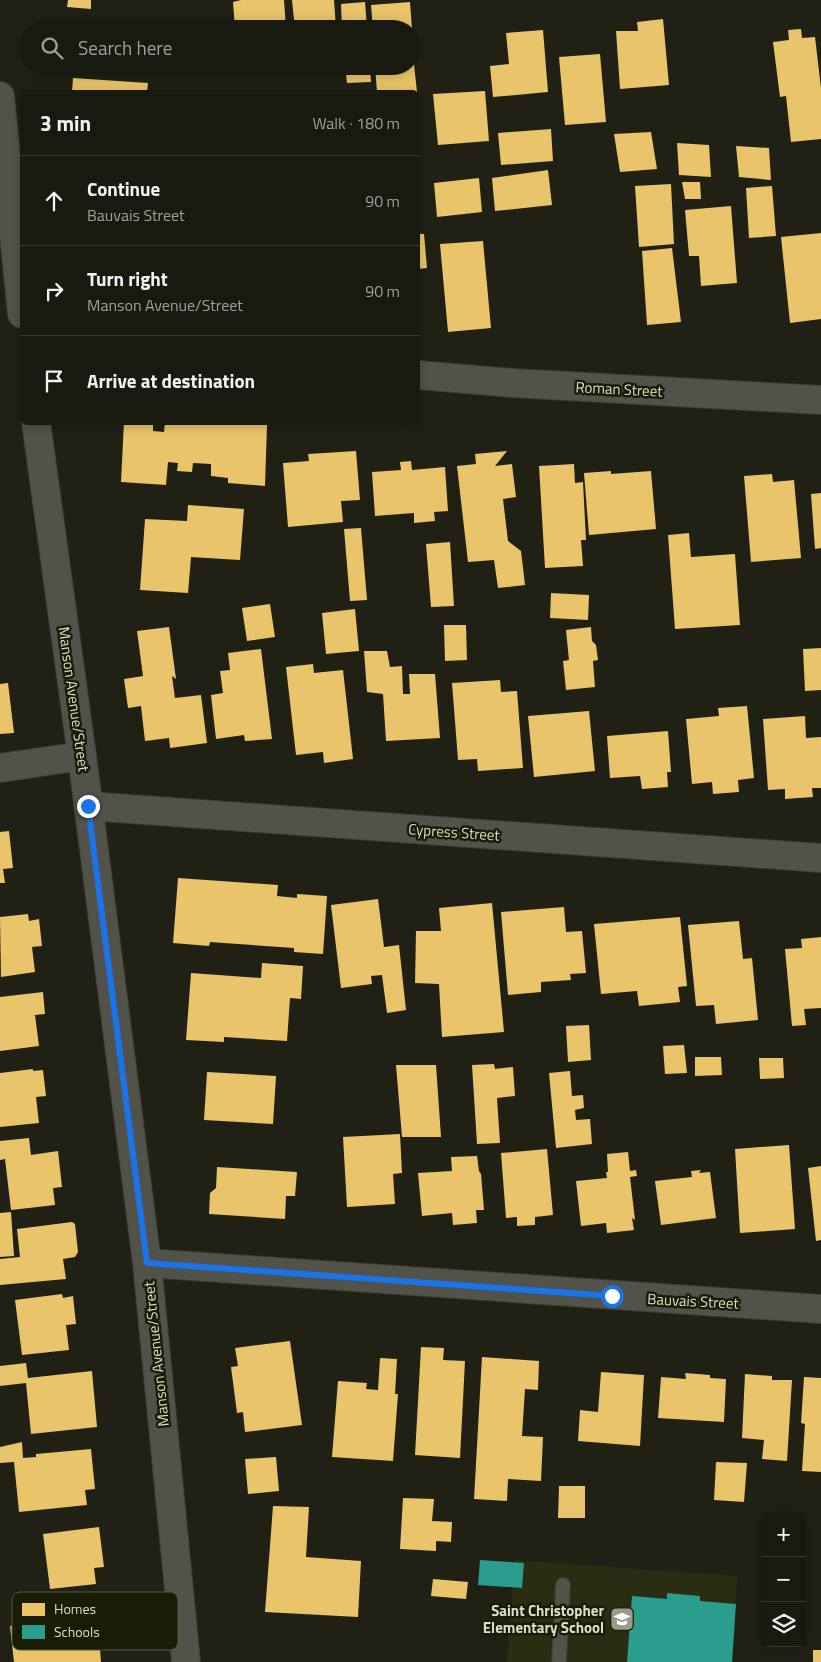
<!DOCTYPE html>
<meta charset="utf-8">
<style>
body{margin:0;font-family:"Titillium Web",sans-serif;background:#25261d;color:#f1f3f6}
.controls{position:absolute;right:15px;bottom:15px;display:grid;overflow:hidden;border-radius:8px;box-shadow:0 2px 12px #0003}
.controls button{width:45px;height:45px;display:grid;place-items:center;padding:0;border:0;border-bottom:1px solid #36382f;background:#18190f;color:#f1f3f6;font:25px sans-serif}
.stop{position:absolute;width:15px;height:15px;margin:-11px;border:4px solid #1a73e8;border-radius:50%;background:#fff}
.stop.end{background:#1a73e8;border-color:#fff;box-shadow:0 1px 5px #0008}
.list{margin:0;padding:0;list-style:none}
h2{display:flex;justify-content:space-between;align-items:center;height:65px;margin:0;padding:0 20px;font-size:21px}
h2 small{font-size:16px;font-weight:400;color:#9fa09e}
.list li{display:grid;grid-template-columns:32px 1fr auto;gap:15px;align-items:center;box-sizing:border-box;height:90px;padding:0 20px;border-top:1px solid #36382f}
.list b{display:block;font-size:19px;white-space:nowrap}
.list p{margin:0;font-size:16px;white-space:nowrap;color:#9fa09e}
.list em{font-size:16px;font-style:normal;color:#9fa09e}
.icon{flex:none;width:28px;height:28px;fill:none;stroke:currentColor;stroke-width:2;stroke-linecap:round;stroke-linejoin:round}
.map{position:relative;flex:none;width:821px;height:1662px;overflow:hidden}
.search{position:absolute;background:#18190f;box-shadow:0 2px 12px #0003;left:20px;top:20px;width:400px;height:55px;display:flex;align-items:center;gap:12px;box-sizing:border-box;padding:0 18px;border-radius:28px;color:#9fa09e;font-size:19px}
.panel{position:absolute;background:#18190f;box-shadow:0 2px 12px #0003;left:20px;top:90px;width:400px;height:335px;border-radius:8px}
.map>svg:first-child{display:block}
.built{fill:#2a2d11}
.homes{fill:#e9c46a}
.schools{fill:#2a9d8f}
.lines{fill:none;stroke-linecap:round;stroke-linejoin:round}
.lane-casing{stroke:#3b3c33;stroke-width:16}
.street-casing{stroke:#3b3c33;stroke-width:30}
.lane{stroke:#515249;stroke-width:14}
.street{stroke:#515249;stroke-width:28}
.route{stroke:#1a73e8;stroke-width:6}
.labels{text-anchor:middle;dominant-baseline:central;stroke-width:5;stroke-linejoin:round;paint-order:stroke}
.street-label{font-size:15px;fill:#dbdecf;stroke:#1a1d06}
.poi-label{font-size:15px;font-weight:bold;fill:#dbdecf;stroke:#1a1d06;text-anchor:end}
.key{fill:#1a1d06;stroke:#545742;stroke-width:1}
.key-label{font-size:14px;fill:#dbdecf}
</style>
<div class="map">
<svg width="821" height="1662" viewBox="0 0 821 1662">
<rect width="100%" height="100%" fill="#202114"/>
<path class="built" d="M514,1560L737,1576L732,1662H507Z"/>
<path class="homes" d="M68,0H91V9L67,7Z
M241,0H284L286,29H235L233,2Z
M292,0H334L336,29H295Z
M365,2L367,29H342L341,4Z
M410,2L412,29H373L371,5Z
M663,19L669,85L620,89L616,31H638L637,22Z
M801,29L802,38L815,37L821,88V139L791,142L786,96L780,97L773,42L789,40L788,30Z
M543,30L548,92L493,97L490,66L509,64L506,33Z
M411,37L417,92H377L375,66H411Z
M600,54L606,122L565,125L559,57Z
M76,66H132L131,75L76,71Z
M345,66H370L371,82L347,83Z
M73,78L148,83L147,92H72Z
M485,91L489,141L438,145L433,94Z
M551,129L553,161L501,165L498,133Z
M651,132L657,169L620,172L614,134Z
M677,143L709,145L711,177L679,175Z
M736,146L769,148L771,180L739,177Z
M548,170L552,205L495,211L492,178Z
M479,178L482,212L437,217L434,183Z
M682,182H700L701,199H685Z
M671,184L674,244L639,247L635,186Z
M772,186L776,236L749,238L746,188Z
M731,206L737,283L701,286L699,256H689L685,210Z
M821,233V319L790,323L781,237Z
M418,234H424L427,268L418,269Z
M483,241L491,328L448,332L440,244Z
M672,248L681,322L647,325L642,251Z
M124,422H153V431L164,432L165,422L267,425L265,486L228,483V478L211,476V464L193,463L192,472L177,471L178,463L168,462L166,485L121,482Z
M356,451L360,500L341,501L343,522L288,527L283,463L309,461L308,454Z
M507,451L495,466L512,464L516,497L503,499L508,541L521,551L525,585L498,588L494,560L468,562L457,466L476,464L475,454Z
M411,461L412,470L445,467L448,511L434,512L435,521L414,523V513L375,516L372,472L401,470L400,462Z
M574,464L575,483L583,482L586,540H581L583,566L545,568L539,466Z
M611,471V474L651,471L656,529L589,535L584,473Z
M772,474L773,482L794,480L801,558L751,562L744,476Z
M821,493V548L815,549L811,494Z
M188,505L244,509L240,560L191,557L188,593L140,590L145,519L187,521Z
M361,528L367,600L350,601L344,529Z
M689,533L691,557L735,554L740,625L675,629L668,535Z
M450,542L454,606L431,607L426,544Z
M551,593L589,595L588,620L550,618Z
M270,604L275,637L247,641L242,608Z
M355,609L359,651L326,654L322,613Z
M444,625H466L467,660L445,661Z
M169,627L176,679L172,676L175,698L201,695L207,743L170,748L169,738L145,741L141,706L128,708L124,679L143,676L137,631Z
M591,627L592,641L596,645L598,660L593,661L595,687L566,690L563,661L569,660L566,630Z
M821,648V690L805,691L803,649Z
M261,649L272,739L245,741L244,735L216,739L211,695L223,693L220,671L230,670L228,653Z
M364,651H387L390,667L402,666L403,694H410L409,674H435L440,738L386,741L383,694L367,692Z
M313,664L314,673L343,670L353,759L324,763L323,752L296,755L286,667Z
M500,680L501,692L517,691L523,768L478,771L477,759L458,760L452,683Z
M8,683L14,733L0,734V684Z
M747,706L754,778L738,780L739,792L713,794L712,782L692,784L686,719L719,716L718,708Z
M589,711L595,771L534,777L528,716Z
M805,716L806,738L821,737V788H812L813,797L785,799V789L768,790L763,719Z
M668,731L671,772H667L668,787L642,789L640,776L610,778L607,736Z
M9,831L13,868L3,869L5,883H0V832Z
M178,878L278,885L277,896L297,898V894L327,896L323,954L294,952V948L210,942L209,946L173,943Z
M378,899L384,947L399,945L406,1010L387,1013L382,975L371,976L372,984L341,988L331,905Z
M492,903L504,1032L442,1037L439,984L415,983L416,931H441L439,908Z
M564,907L566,932L582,931L586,973L570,974L571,980L541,982V992L508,995L501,912Z
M28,914L29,921L39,919L42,946L32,947L35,972L1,977L0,917Z
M680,917L687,986L678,987L680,1002L639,1006L637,991L601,994L594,924Z
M739,921L743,959L752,958L758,1020L716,1024L714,1005L696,1006L688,925Z
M821,937V1008L804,1009L806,1025L792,1026L785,949L802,948L801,939Z
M262,963L303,966L301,999L290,998L287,1041L224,1037V1042L186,1040L191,973L261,978Z
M43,992L45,1014L35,1015L39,1046L0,1051V997Z
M589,1025L591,1060L568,1062L566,1026Z
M684,1045L687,1073L665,1074L663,1046Z
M695,1057H721L722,1075L695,1076Z
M759,1058H783L784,1078L760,1079Z
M494,1064L495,1069L513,1067L515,1096L497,1098L500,1143L477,1144L472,1065Z
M396,1065H436L441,1137H402Z
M33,1069V1071L43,1070L46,1096L36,1097L39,1123L0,1127V1073Z
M570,1071L572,1096L583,1095L584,1108L575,1110L576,1120L590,1119L592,1144L556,1148L549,1073Z
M207,1072L276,1076L273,1124L204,1120Z
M400,1134L402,1173L393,1174L395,1204L347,1207L343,1137Z
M29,1138L31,1155L58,1151L62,1187L53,1188L55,1205L11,1210L5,1159L0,1160V1141Z
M789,1145L795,1229L740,1233L735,1149Z
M547,1149L553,1215L535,1217V1225L517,1226V1217L506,1218L501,1153Z
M628,1152L630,1171L636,1170L637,1176L630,1177L635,1220L632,1218L634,1230L607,1233L606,1223L581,1226L576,1181L607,1178L606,1172H608L607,1154Z
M477,1156L479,1171L481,1174L484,1210H476L477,1223L453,1225L452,1213L422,1216L418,1173L452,1171L451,1157Z
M821,1166V1240L816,1241L808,1168Z
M217,1167L297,1172L295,1196H286L285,1219L209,1214L210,1193L216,1188Z
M701,1170L699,1173L710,1172L716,1218L661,1225L655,1181L692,1177L691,1171Z
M11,1212L14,1256L0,1257V1213Z
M72,1222L75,1224L78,1252L75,1257L63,1259L66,1279L0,1285V1259L20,1257L17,1229Z
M62,1294L63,1298L73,1296L76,1324L66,1325L69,1350L22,1355L15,1300Z
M290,1341L302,1425L245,1432L243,1412L237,1413L231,1367L238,1366L235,1348Z
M421,1347L444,1348L443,1360L465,1361L460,1458L415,1455Z
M482,1357L539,1361L538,1390L525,1389L522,1436L543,1437L541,1481L508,1479L507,1501L474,1499Z
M380,1358L397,1359L395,1394H398L393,1461L332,1457L338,1381L367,1383L366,1389L378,1390Z
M26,1363L28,1378L92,1371L97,1427L31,1434L26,1383L0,1386V1366Z
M601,1372L644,1375L640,1446L578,1441L580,1410L598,1412Z
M685,1373L710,1375V1378L726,1379L724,1422L658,1418L661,1377L686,1379Z
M745,1374L772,1376V1380H792L787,1461L762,1459L764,1440L742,1438Z
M804,1377L821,1378V1472L802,1471L805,1424L801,1423Z
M22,1442L23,1458L36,1457V1454L91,1449L95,1489L85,1490L87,1505L19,1512L14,1462L0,1463V1447Z
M276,1457L279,1491L248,1494L245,1459Z
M716,1462L747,1463L744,1502L714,1500Z
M559,1486H585V1518H558Z
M403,1498L434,1499L432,1521L452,1522L451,1542L436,1541V1551L400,1549Z
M273,1506L309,1507L306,1557L361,1561L358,1617L265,1612Z
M99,1527L104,1567L94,1568L96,1584L50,1589L43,1534Z
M433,1579L468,1582L466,1599L431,1596Z
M104,1609L109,1648L100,1649L101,1662H14L10,1626L49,1622L48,1615Z
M813,1650H821V1662H813Z"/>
<path class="schools" d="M480,1560L524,1563L522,1588L478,1585Z
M667,1593L700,1596V1601L736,1604L732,1662H627L632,1596L667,1599Z"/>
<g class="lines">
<g class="lane-casing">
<path id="lane" d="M559,1662L563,1585"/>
</g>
<g class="street-casing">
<path id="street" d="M0,96L22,314
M418,375L513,383L821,400
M36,422L82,756L147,1263L186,1662
M0,768L82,756
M88,806L821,858
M147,1263L821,1309"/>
</g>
<use href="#lane" class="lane"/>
<use href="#street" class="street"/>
</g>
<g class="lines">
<path class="route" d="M88,806L147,1263L612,1296"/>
</g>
<defs>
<g id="school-square" transform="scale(1.25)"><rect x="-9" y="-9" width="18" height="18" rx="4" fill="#9a9c8e" stroke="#1a1d06"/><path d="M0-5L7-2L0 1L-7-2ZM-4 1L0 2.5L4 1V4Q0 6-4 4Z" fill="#fff"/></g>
</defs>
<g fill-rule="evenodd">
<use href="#school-square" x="622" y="1619"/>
</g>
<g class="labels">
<g class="street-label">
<text transform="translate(619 389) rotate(3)">Roman Street</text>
<text transform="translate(74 699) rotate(82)">Manson Avenue/Street</text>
<text transform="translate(454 832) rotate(4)">Cypress Street</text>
<text transform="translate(693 1301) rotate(3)">Bauvais Street</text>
<text transform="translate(156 1354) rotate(-96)">Manson Avenue/Street</text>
</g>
<g class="poi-label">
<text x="604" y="1610">Saint Christopher<tspan x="604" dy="17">Elementary School</tspan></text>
</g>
</g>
<rect x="12" y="1592" width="166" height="58" rx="8" class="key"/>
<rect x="22" y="1603" width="23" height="13" fill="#e9c46a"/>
<rect x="22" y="1625" width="23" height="14" fill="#2a9d8f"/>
<g class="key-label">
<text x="54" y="1614">Homes</text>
<text x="54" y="1637">Schools</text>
</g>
</svg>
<div class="controls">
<button>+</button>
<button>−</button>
<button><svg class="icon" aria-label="layers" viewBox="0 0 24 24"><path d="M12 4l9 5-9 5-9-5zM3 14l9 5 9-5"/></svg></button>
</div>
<div class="stop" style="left:612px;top:1296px"></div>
<div class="stop end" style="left:88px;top:806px"></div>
<div class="search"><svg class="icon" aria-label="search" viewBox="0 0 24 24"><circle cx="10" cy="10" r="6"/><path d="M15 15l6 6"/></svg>Search here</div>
<section class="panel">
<h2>3 min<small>Walk · 180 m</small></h2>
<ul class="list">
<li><svg class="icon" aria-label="ahead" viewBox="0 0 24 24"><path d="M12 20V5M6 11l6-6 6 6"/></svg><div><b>Continue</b><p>Bauvais Street</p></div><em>90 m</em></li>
<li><svg class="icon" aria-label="right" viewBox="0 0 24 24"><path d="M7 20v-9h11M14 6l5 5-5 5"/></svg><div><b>Turn right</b><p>Manson Avenue/Street</p></div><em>90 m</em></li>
<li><svg class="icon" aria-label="arrive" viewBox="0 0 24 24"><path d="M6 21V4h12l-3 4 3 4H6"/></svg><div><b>Arrive at destination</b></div></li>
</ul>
</section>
</div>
